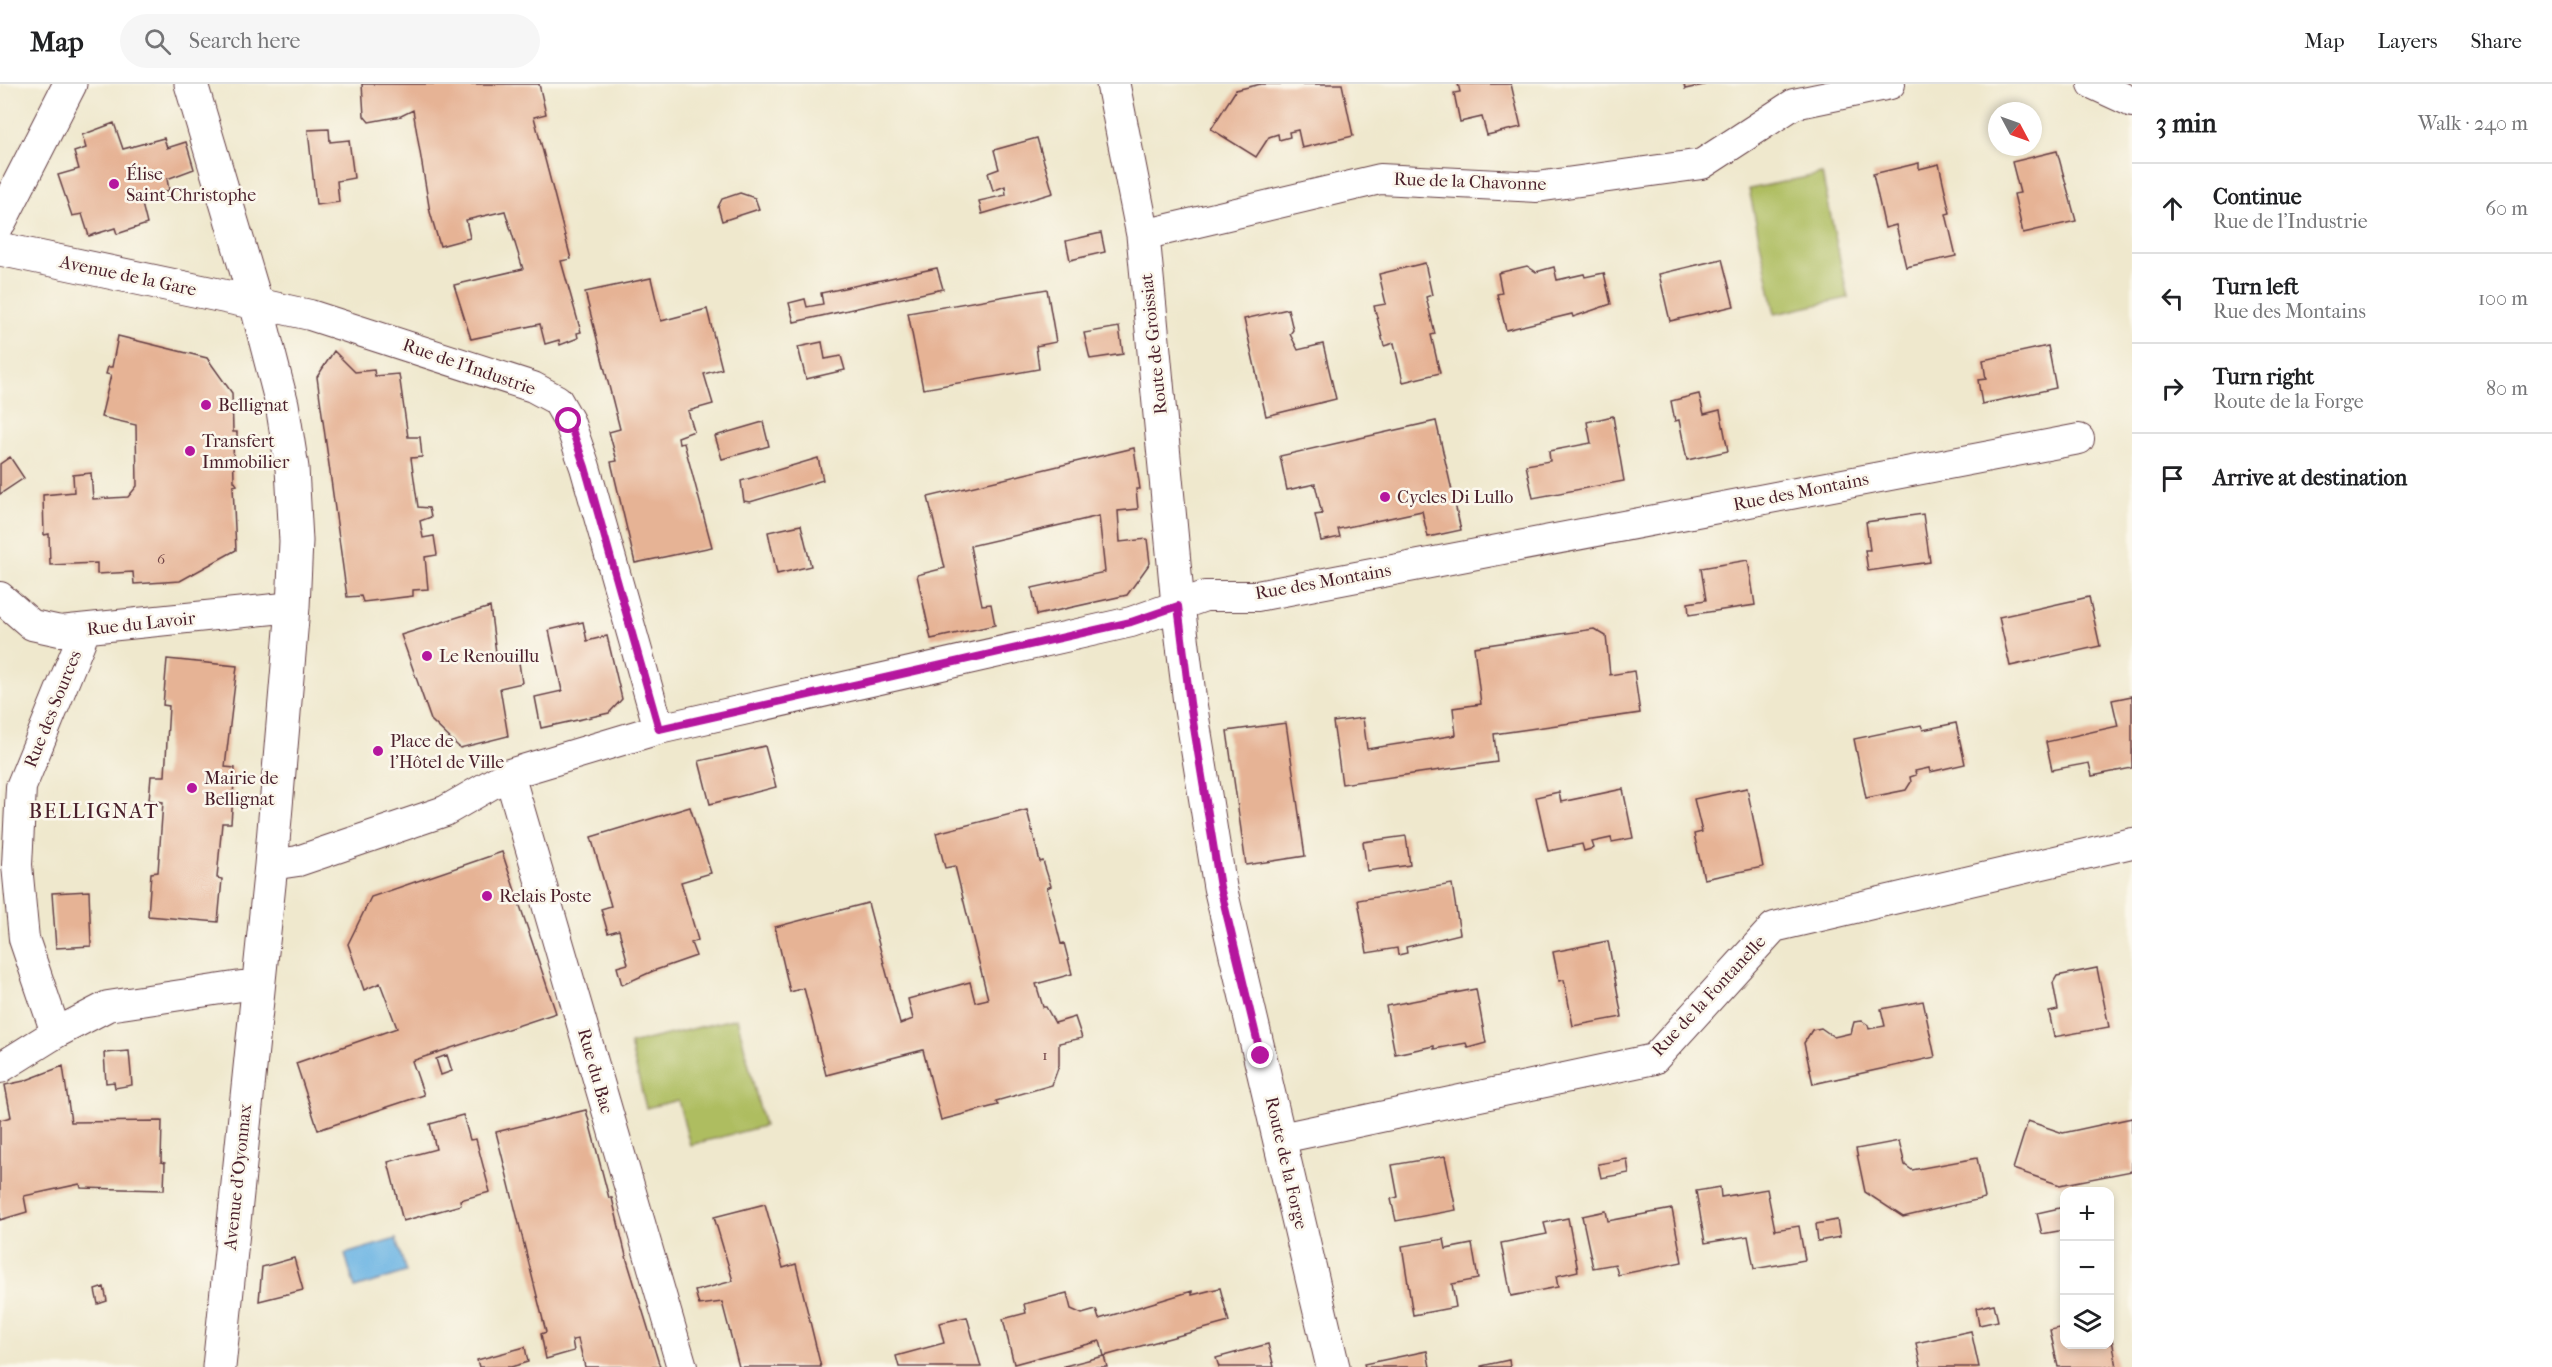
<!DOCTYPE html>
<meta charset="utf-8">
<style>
body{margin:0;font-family:"IM FELL French Canon",serif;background:#f6f6f6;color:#202124}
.controls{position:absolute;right:18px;bottom:18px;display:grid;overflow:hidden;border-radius:12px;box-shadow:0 3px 9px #0003}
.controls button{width:54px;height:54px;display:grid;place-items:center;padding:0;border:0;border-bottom:2px solid #e0e0e0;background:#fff;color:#202124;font:30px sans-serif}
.compass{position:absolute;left:1988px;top:18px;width:54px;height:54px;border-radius:50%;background:#fff;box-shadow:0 3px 9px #0003;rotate:131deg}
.stop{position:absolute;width:18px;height:18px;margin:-14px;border:4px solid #b5179e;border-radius:50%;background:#fff}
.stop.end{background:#b5179e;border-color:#fff;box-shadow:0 2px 6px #0008}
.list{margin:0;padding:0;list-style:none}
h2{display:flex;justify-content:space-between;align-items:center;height:78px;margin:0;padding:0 24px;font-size:26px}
h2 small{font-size:20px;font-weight:400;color:#757577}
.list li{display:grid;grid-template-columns:39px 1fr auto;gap:18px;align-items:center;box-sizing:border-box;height:90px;padding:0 24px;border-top:2px solid #e0e0e0}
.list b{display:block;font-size:22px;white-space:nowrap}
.list p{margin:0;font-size:20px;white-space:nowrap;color:#757577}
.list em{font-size:20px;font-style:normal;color:#757577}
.icon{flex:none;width:33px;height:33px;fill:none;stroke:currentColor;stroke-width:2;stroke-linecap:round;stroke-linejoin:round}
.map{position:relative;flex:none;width:2132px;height:1283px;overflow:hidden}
header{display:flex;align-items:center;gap:36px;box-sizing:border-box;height:84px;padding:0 30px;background:#fff;border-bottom:2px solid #e0e0e0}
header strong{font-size:28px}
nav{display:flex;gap:33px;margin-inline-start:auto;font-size:21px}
.search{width:420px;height:54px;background:#f6f6f6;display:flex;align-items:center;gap:15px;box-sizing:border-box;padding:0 21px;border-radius:33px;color:#757577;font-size:22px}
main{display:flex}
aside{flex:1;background:#fff}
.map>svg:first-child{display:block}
.green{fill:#aebd60;stroke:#7c6e46;stroke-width:1.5}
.water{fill:#6bb4e3;stroke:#5a6a87;stroke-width:1.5}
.building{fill:#e6b395}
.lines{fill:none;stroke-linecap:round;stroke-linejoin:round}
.street-casing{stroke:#633d43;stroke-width:32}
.secondary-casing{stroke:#633d43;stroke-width:35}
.street{stroke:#fff;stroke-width:30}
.secondary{stroke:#fff;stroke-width:33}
.route{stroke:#b5179e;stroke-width:8}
.poi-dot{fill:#b5179e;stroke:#fbf7ec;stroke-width:2}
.labels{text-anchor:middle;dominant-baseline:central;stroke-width:5;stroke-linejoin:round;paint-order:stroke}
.number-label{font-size:15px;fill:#714446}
.poi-label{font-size:18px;fill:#4a1f2b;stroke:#fbf7ec;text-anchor:start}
.street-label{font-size:18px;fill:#4a1f2b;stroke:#fbf7ec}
.quarter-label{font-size:21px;letter-spacing:1.5px;fill:#4a1f2b;stroke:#fbf7ec}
</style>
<header>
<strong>Map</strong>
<div class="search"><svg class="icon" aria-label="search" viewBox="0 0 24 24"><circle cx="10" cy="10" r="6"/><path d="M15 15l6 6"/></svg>Search here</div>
<nav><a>Map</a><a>Layers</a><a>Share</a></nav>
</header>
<main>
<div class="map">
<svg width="2132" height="1283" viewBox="0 0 2132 1283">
<rect width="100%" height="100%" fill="#fbf7ec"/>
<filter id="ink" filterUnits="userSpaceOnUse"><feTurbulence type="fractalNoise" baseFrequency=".0167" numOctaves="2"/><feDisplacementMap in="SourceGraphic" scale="12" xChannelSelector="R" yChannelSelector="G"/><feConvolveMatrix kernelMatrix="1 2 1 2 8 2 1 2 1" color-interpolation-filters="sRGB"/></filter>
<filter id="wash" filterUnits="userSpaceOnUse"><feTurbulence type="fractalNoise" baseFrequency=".008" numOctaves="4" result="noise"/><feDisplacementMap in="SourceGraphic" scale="24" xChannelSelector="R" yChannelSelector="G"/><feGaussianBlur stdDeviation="1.35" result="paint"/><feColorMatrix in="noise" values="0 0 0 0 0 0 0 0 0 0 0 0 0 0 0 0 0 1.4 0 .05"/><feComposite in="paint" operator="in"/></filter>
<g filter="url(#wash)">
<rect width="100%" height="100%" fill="#efe8cd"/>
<path class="green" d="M1822,90L1848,214L1775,230L1749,105Z
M737,934L764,1042L690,1061L678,1016L646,1024L630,960Z"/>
<path class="water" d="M396,1155L406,1188L355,1204L345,1170Z"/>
<g id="blocks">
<path class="building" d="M362,0H539L546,30L534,33L571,175L561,177L581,248L577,249L578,254L560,261L559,256L545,260L540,240L471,255L454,201L523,185L505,127L466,136L470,154L440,162L430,128L413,26L401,32L369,38L364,32Z
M1261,0H1342L1353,52L1302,64L1298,46L1289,48L1290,53L1279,56L1278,50L1269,53L1256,73L1211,45L1236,6Z
M1458,0H1511L1521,43L1487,51L1482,33L1460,38L1454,9L1460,8Z
M1684,0H1704V1L1685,5Z
M114,39L123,65L164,54L167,64L186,58L194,85L167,95L169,106L141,116L147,140L117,150L115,144L89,152L82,130L72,132L58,91L79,85L74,68L86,64L82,51Z
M329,45L330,58L349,56L354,94L337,97L339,118L316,121L308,46Z
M1037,54L1053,109L982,130L979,117L1006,111L1005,102L993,107L988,89L999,85L994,66Z
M2057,67L2076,137L2023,149L2014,110L2020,109L2012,78Z
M1919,79V85L1939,80L1950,129L1946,130L1956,172L1906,183L1896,141L1885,144L1873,90Z
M740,109L755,114L759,125L722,137L718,123L722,115Z
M1101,149L1105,168L1070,176L1066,157Z
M1722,175L1734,222L1670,237L1659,190Z
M1425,179L1432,211L1426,213L1435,250L1431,251L1440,289L1403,298L1394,259L1384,262L1378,237L1374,222L1386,220L1379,190Z
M1527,182L1536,188L1554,183L1557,196L1584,190L1585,193L1604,189L1611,220L1573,233L1572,230L1506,246L1497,210L1502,209L1498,189Z
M937,184L943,205L794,238L789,219L805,215L807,223L823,220L821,209Z
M651,194L661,237L707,225L722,285L704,290L713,320L688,327L694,347L678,353L679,360L684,359L712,463L635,479L611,378L617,377L609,348L620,345L585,208Z
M1047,205L1056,258L1036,262L1039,285L923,305L908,229Z
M1288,225L1293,246L1290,250L1298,266L1323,260L1336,315L1266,332L1244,235Z
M1119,243L1123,270L1090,275L1084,249Z
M118,252L207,274L232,309L233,348H237V353L233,354L234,397L237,401L233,402L236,466L180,497L134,500L133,488L97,490V479L50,481L49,450L44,451L43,411L74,408L73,391L91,389L93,415L128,413L137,402L136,341L101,333L111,291L106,290L108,283H112Z
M822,258L825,275L841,272L845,286L806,295L798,263Z
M2048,262L2056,304L1982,320L1978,296L1986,295L1983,276Z
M334,267L355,288L374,286L375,292L399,290L408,353H420L422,373L411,374L418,423L429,424L431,433L420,437L423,454L434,452L437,471L425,473L428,505L413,506V512L363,518L361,512L347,513L317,293Z
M1699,310L1704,330L1720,326L1728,367L1687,376L1679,336L1675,337L1671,317Z
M1613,332L1624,397L1533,414L1526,381L1550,377L1549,367L1591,359L1587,338Z
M1436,337L1461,446L1428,453L1422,427L1338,445L1340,453L1321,457L1315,431L1322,430L1315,400L1287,406L1280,372Z
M763,338L769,362L722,375L715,352Z
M1134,364L1140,405H1136L1138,425L1118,427L1120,458L1147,455L1150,479L1127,511L1037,531L1032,504L1105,488L1099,432L970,462L982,521L991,520L995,541L931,555L917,491L945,484L928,413Z
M10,373L24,394L0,410V380Z
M818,374L823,396L750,418L744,417L741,397Z
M1923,430L1930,478L1868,487L1865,466H1870L1866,438Z
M801,441L811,482L777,490L768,448Z
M1748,476L1755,521L1689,531L1688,519L1706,516L1701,484Z
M2089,513L2100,562L2010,582L1999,533Z
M490,523L497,576L518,572L522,599L500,604L508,652L460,664L431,636L401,551Z
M583,538L587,557L607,552L622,615L609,629L541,644L535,613L562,607L549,546Z
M1594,545L1606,552L1610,591L1634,587L1640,629L1494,650L1497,678L1342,700L1333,638L1363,634L1367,665L1456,651L1453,624L1481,620L1474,563Z
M167,575L237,582L225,683L235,684L231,739H222L217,794L222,795L218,838L148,832L151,789L158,788L163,718L149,716L151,692H165L169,622L163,621Z
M2132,612V684L2092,692L2089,679L2052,686L2046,658L2118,642L2112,616Z
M1286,639L1305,772L1246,781L1227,647Z
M1956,639L1965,680L1930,688L1929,684L1915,687L1916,691L1910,693L1911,698L1906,706L1866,714L1854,655L1921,641L1923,646Z
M765,662L776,703L710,720L699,677Z
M1747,704L1763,783L1704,795L1694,750L1702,748L1694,715Z
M1623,705L1633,754L1612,758L1611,754L1592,758L1594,764L1584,767L1582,760L1548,767L1536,713L1559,708L1561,718Z
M690,723L711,789L681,798L698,856L691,859L696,872L653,887L622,901L617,883L628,880L619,846L608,849L601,825L611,822L591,753Z
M1027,726L1040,778L1043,777L1051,802L1047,804L1061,860L1064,859L1072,890L1036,900L1043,923H1046L1055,939L1075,933L1082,954L1059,959V981L1052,1001L996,1017L998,1021L941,1036L923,966L826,991L804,904L790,908L775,843L868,819L900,940L913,935L908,915L970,898L975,918L988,915L955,782L945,784L936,749Z
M1406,752L1410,781L1367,787L1363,758Z
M502,768L556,929L412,977L424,1011L318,1046L296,979L397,944L380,899L364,906L348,860L371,813Z
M1452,800L1460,850L1406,863L1407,869L1398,871L1397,864L1367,869L1358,816Z
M89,807L91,862L56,864L52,809Z
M1608,857L1622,933L1573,942L1564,896L1559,897L1553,868Z
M2097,884L2109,943L2054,953L2049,928L2058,926L2053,899L2057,892Z
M1476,905L1486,959L1468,964L1466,959L1434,965V962L1395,970L1386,922Z
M1923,917L1935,973L1813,1000L1804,959L1812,946L1821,944L1834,953L1851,949L1854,938L1862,937L1868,941L1869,945L1885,942L1881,925Z
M129,967L132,1001L115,1004L114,998L106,999L104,969Z
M447,971L452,987L441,991L436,975Z
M63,982L71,1038L162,1037L161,1078L165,1079L164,1106L81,1104L80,1100L24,1112L27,1128L0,1136V1036L11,1033L5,1001L24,997Z
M586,1026L609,1114H612L627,1176L660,1283H585L578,1255L572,1256L574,1267L546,1275L541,1250L546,1248L496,1048Z
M463,1031L470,1056L476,1055L490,1108L460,1116L461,1121L403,1137L388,1078L436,1065L430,1040Z
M2132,1034V1087L2060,1101L2013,1085L2028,1037L2063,1049Z
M1899,1057L1905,1081L1912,1086L1977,1074L1985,1114L1903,1133L1865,1108L1856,1065Z
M1445,1072L1456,1126L1396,1137L1391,1115L1398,1113L1392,1081Z
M1627,1075L1629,1089L1601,1094L1598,1080Z
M1720,1103L1721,1113L1767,1105L1775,1146L1799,1142L1805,1176L1754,1185L1748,1152L1705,1159L1696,1107Z
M765,1120L783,1184L796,1180L821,1283H739L722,1218L699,1221L695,1207L733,1197L714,1133Z
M2064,1123V1146L2042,1150L2037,1129Z
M1672,1125L1682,1178L1618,1191L1615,1180L1593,1184L1582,1132L1606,1127L1608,1137Z
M1568,1134L1578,1187L1556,1192L1558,1203L1511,1212L1501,1159L1547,1150L1544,1139Z
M1837,1136L1840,1153L1818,1157L1816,1140Z
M1444,1155L1446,1165L1472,1160L1478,1195L1452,1200L1456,1223L1413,1231L1402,1162Z
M294,1174L303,1206L259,1217L262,1183Z
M104,1203L107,1217L98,1220L95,1206Z
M1220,1204L1229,1238L1104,1272L1100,1257L1014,1280L1003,1235L1026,1229L1024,1220L1067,1209L1071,1225L1082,1230L1096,1226L1099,1235L1192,1207V1211Z
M1994,1220L1998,1237L1979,1241L1976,1224Z
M967,1233L981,1283H899L896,1272L944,1259L939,1239Z
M2064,1243V1260H2110L2111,1250L2117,1283H2058L2050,1246Z
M1971,1247L1979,1283H1921L1916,1259Z
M1268,1260L1274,1283H1219L1216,1274Z
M525,1263L528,1278L511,1283H479L477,1276Z
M1427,1267L1430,1283H1365L1364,1280Z
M1104,1272L1107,1283H1064V1282Z
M1509,1276L1510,1283H1481V1282Z"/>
</g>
</g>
<g filter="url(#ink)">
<use href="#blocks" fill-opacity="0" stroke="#633d43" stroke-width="1.5"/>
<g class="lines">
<g class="street-casing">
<path id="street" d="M2093,0L2132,18
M1143,151L1380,95L1537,103L1702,80L1794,20L1890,0
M256,219L310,231L533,303L557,316L569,337L585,383L659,645
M0,513L32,541L60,547L293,523
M509,690L682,1283
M271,781L298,777L445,727L509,690L659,645L1131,538L1205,512H1257L2079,355
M56,949L24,855L17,781L21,703L85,546
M0,984L56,949L108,922L241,902L259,904
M1281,1054L1654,975L1774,843L2132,759"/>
</g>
<g class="secondary-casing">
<path id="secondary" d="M191,0L256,219L282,320L292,384L296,457L293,523L271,781L219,1283
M1113,0L1143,151L1178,521L1190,619L1220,803L1333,1283
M0,137L70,0
M0,165L256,219"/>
</g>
<use href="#street" class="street"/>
<use href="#secondary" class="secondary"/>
</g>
</g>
<g class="lines" filter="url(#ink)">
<path class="route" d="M569,337L585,383L659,645L1131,538L1178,522L1190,619L1220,803L1261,972"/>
</g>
<g class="poi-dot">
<circle cx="114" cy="100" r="6"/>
<circle cx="206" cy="321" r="6"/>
<circle cx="190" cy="367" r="6"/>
<circle cx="1385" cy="413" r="6"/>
<circle cx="427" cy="572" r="6"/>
<circle cx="378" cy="667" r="6"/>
<circle cx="192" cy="704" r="6"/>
<circle cx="487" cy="812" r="6"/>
</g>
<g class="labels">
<g class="number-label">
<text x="161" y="475">6</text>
<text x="1045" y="971">1</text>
</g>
<g class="poi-label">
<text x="126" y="90">Élise<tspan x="126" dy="21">Saint-Christophe</tspan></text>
<text x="218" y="321">Bellignat</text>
<text x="202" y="357">Transfert<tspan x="202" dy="21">Immobilier</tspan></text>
<text x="1397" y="413">Cycles Di Lullo</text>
<text x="439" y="572">Le Renouillu</text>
<text x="390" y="657">Place de<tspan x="390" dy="21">l'Hôtel de Ville</tspan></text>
<text x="204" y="694">Mairie de<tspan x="204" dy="21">Bellignat</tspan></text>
<text x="499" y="812">Relais Poste</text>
</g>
<g class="street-label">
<text transform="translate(1470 98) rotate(2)">Rue de la Chavonne</text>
<text transform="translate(128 192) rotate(12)">Avenue de la Gare</text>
<text transform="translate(1154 260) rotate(-96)">Route de Groissiat</text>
<text transform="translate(469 283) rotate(19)">Rue de l'Industrie</text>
<text transform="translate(1801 408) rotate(-11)">Rue des Montains</text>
<text transform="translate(1323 498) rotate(-10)">Rue des Montains</text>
<text transform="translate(141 540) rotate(-6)">Rue du Lavoir</text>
<text transform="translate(53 625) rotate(-68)">Rue des Sources</text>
<text transform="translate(1709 912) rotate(-47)">Rue de la Fontanelle</text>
<text transform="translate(595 987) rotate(74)">Rue du Bac</text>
<text transform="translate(1286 1079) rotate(77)">Route de la Forge</text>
<text transform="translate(238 1093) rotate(-84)">Avenue d'Oyonnax</text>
</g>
<g class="quarter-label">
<text x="94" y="727">BELLIGNAT</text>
</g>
</g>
</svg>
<div class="controls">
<button>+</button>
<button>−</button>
<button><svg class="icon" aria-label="layers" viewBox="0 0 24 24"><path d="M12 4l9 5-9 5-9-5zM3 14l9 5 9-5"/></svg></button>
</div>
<svg class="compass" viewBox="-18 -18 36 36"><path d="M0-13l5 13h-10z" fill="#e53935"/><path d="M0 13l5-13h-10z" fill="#757577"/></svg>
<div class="stop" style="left:569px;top:337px"></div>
<div class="stop end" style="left:1261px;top:972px"></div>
</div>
<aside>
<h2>3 min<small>Walk · 240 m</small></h2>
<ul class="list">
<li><svg class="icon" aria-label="ahead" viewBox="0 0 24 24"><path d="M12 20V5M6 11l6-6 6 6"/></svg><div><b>Continue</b><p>Rue de l'Industrie</p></div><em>60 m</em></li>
<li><svg class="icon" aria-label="left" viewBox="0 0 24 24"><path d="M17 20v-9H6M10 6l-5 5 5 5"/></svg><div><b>Turn left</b><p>Rue des Montains</p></div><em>100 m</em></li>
<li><svg class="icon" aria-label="right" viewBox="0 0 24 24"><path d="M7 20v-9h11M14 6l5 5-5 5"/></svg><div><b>Turn right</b><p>Route de la Forge</p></div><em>80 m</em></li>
<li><svg class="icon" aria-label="arrive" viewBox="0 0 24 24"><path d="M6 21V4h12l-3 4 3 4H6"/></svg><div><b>Arrive at destination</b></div></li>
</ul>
</aside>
</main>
